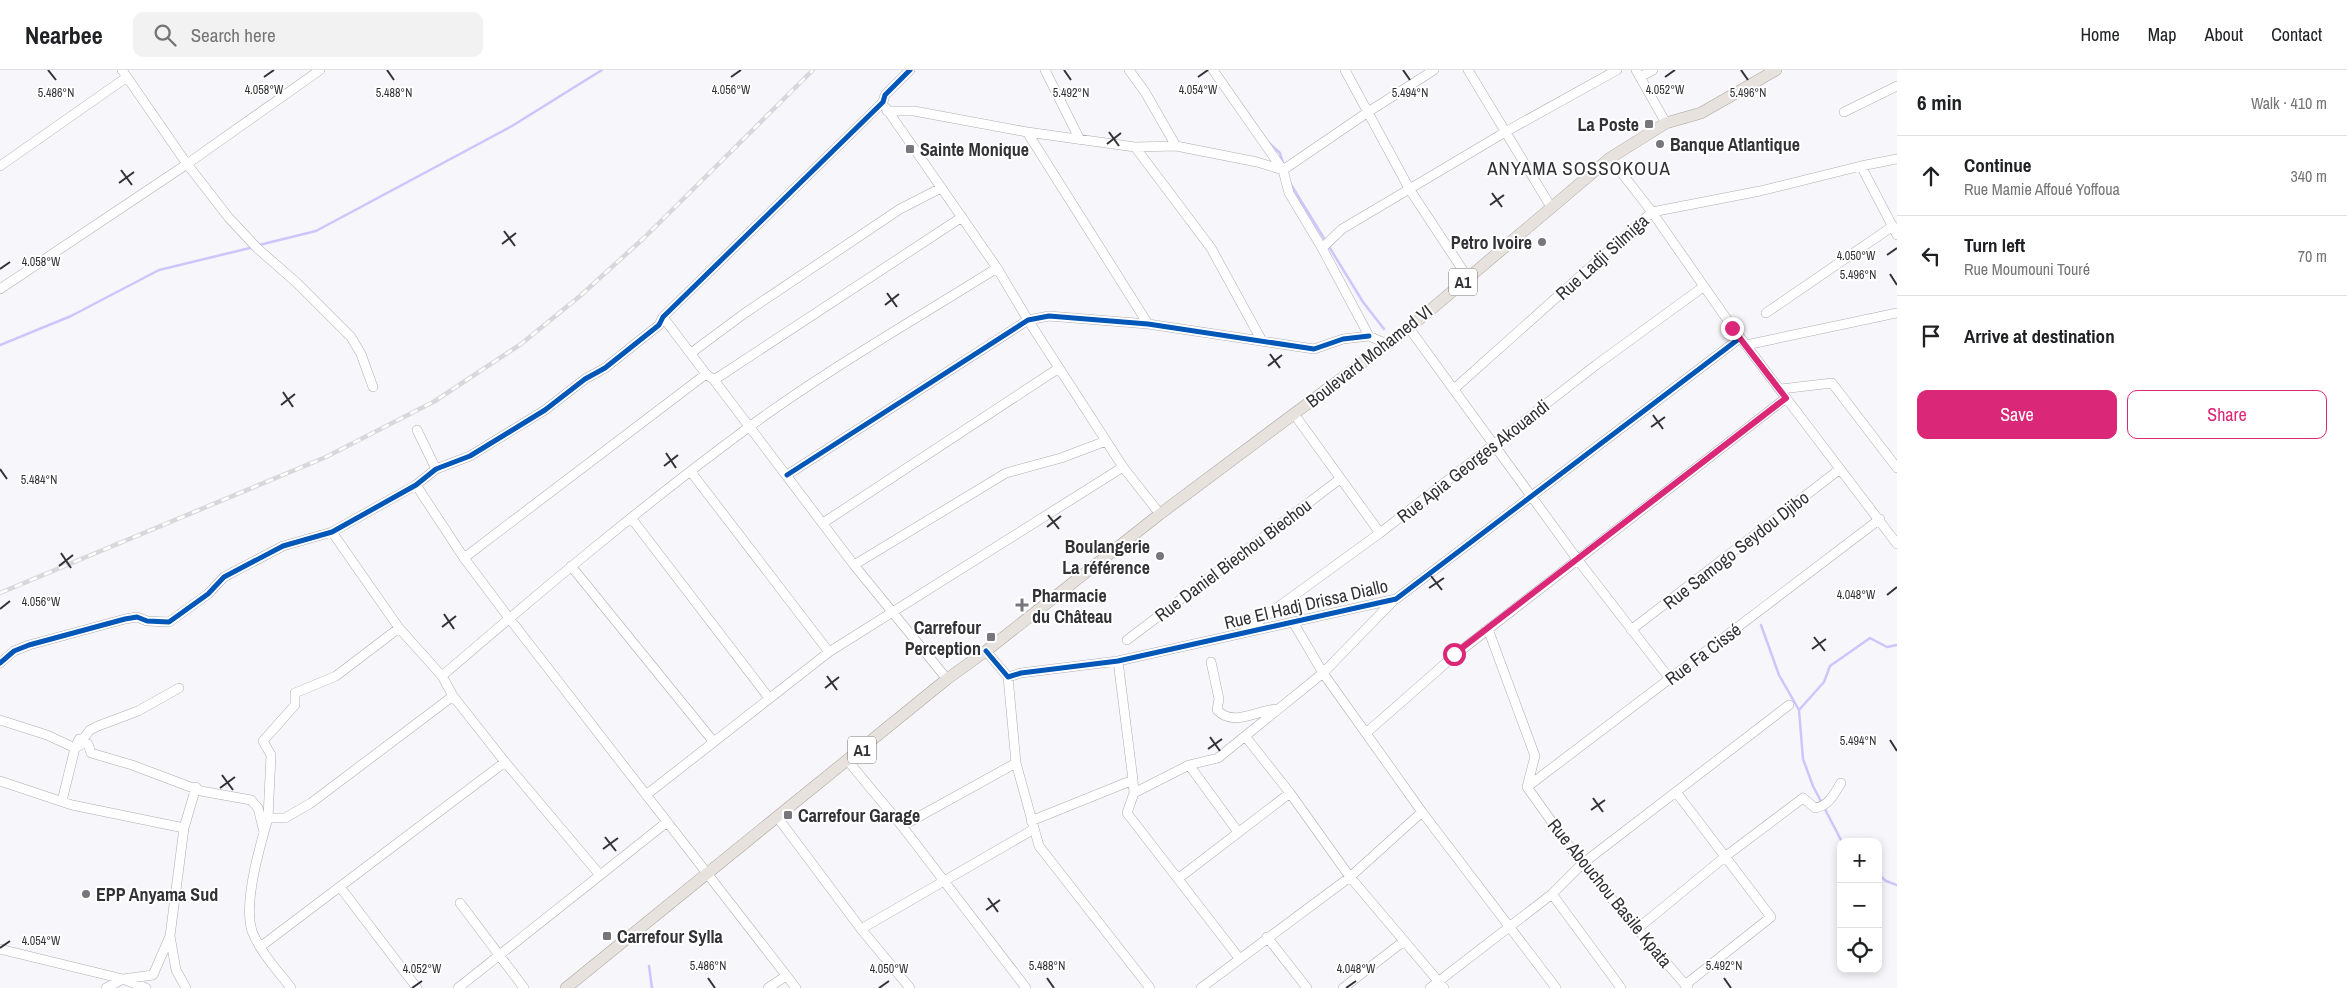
<!DOCTYPE html>
<meta charset="utf-8">
<style>
body{margin:0;font-family:"Archivo Narrow",sans-serif;background:#f2f2f2;color:#202124}
.controls{position:absolute;right:15px;bottom:15px;display:grid;overflow:hidden;border-radius:10px;box-shadow:0 2px 8px #0003}
.controls button{width:45px;height:45px;display:grid;place-items:center;padding:0;border:0;border-bottom:1px solid #e0e0e0;background:#fff;color:#202124;font:25px sans-serif}
.stop{position:absolute;width:15px;height:15px;margin:-11px;border:4px solid #db2777;border-radius:50%;background:#fff}
.stop.end{background:#db2777;border-color:#fff;box-shadow:0 1px 5px #0008}
.list{margin:0;padding:0;list-style:none}
h2{display:flex;justify-content:space-between;align-items:center;height:65px;margin:0;padding:0 20px;font-size:21px}
h2 small{font-size:16px;font-weight:400;color:#757577}
.list li{display:grid;grid-template-columns:32px 1fr auto;gap:15px;align-items:center;box-sizing:border-box;height:80px;padding:0 20px;border-top:1px solid #e0e0e0}
.list b{display:block;font-size:19px;white-space:nowrap}
.list p{margin:0;font-size:16px;white-space:nowrap;color:#757577}
.list em{font-size:16px;font-style:normal;color:#757577}
.actions{display:flex;gap:10px;padding:15px 20px}
.actions a{flex:1;padding:11px 0;border:1px solid #db2777;border-radius:10px;text-align:center;font-size:18px;color:#db2777}
.actions .main{background:#db2777;color:#fff}
.icon{flex:none;width:28px;height:28px;fill:none;stroke:currentColor;stroke-width:2;stroke-linecap:round;stroke-linejoin:round}
.map{position:relative;flex:none;width:1897px;height:918px;overflow:hidden}
header{display:flex;align-items:center;gap:30px;box-sizing:border-box;height:70px;padding:0 25px;background:#fff;border-bottom:1px solid #e0e0e0}
header strong{font-size:24px}
nav{display:flex;gap:28px;margin-inline-start:auto;font-size:18px}
.search{width:350px;height:45px;background:#f2f2f2;display:flex;align-items:center;gap:12px;box-sizing:border-box;padding:0 18px;border-radius:10px;color:#757577;font-size:19px}
main{display:flex}
aside{flex:1;background:#fff}
.map>svg:first-child{display:block}
.lines{fill:none;stroke-linecap:round;stroke-linejoin:round}
.stream{stroke:#cdc6fc;stroke-width:2.5}
.minor-casing{stroke:#aeaeb2;stroke-width:10}
.major-casing{stroke:#aca49c;stroke-width:12}
.minor{stroke:#fefefe;stroke-width:9}
.major{stroke:#e7e2dd;stroke-width:11}
.rail-casing{stroke:#d8d8da;stroke-width:4.5}
.rail{stroke:#fff;stroke-width:2.5;stroke-dasharray:8;stroke-linecap:butt}
.cycleway-casing{stroke:#fff;stroke-width:8}
.cycleway{stroke:#0057b8;stroke-width:5}
.route{stroke:#db2777;stroke-width:6}
.ticks{fill:none;stroke:#323236;stroke-width:2}
.poi-dot{fill:#77777b;stroke:#fff;stroke-width:2}
.labels{text-anchor:middle;dominant-baseline:central;stroke-width:4;stroke-linejoin:round;paint-order:stroke}
.shield{fill:#fff;stroke:#707072;stroke-width:1}
.shield-label{font-size:16px;font-weight:bold;fill:#323236}
.poi-label{font-size:18px;font-weight:bold;fill:#323236;stroke:#fff;text-anchor:start}
.street-label{font-size:18px;fill:#323236;stroke:#fff}
.neighbourhood-label{font-size:19px;letter-spacing:1px;fill:#323236;stroke:#fff}
.ticks-label{font-size:12px;text-anchor:middle;fill:#323236;stroke:#fff;stroke-width:4;stroke-linejoin:round;paint-order:stroke}
</style>
<header>
<strong>Nearbee</strong>
<div class="search"><svg class="icon" aria-label="search" viewBox="0 0 24 24"><circle cx="10" cy="10" r="6"/><path d="M15 15l6 6"/></svg>Search here</div>
<nav><a>Home</a><a>Map</a><a>About</a><a>Contact</a></nav>
</header>
<main>
<div class="map">
<svg width="1897" height="918" viewBox="0 0 1897 918">
<rect width="100%" height="100%" fill="#f6f6fb"/>
<g class="lines">
<path class="stream" d="M1269,73L1280,83L1284,96
M1290,113L1325,170
M259,175L316,161L512,56L602,0
M1328,175L1363,232L1384,259
M0,275L71,246L159,200L254,177
M1761,555L1779,605L1799,640L1803,689L1813,716L1842,772
M1799,640L1824,612L1830,596L1870,568L1887,577L1897,575
M1878,804L1886,811L1897,815
M649,896L652,918"/>
<g class="minor-casing">
<path id="minor" d="M320,0L187,94L229,148L257,178L297,213L351,267L361,284L373,317
M1045,0L1080,70
M1129,0L1145,22L1176,76
M1213,0L1283,100L1289,123L1322,178L1369,266L1387,274
M1345,0L1410,120L1468,208
M1468,0L1551,137
M1636,0L1666,53
M1640,7L1653,0
M886,38L997,198L1028,250L1123,397L1160,444
M887,41H914L1027,62L1135,77L1176,76L1257,92L1283,100L1368,42L1434,0
M1844,42L1897,16
M1027,62L1148,254
M1135,77L1211,178L1262,271
M1610,88L1652,142L1733,258L1897,474
M0,96L127,7
M1861,96L1897,165
M1322,178L1342,159L1507,61L1617,0
M0,219L187,94L122,0
M1766,243L1893,156
M663,247L706,304L714,310L854,495L947,609
M1409,258L1577,489L1670,609
M1746,275L1897,243
M691,283L745,243L900,139L941,118
M714,310L962,147
M1454,319L1652,142L1760,121L1861,96L1897,89
M1781,319L1832,313L1897,398
M1294,344L1380,463
M417,360L436,399
M691,402L829,582
M787,405L1028,250L1049,246L1148,254L1314,279L1343,269L1369,266
M416,415L464,488L509,548L796,918
M632,449L769,628
M823,453L1059,298
M332,462L399,558L442,606L453,626L505,692L600,805
M464,488L706,304
M854,495L1006,403L1061,388L1106,371
M571,496L713,671
M1293,552L1323,603L1422,742L1556,918
M1488,559L1535,686L1527,717L1582,794L1688,918
M1631,560L1840,399
M1245,561L1380,463L1596,295L1703,217
M1127,570L1340,409
M986,581L1008,607L1021,603L1118,591L1396,529L1740,268
M1118,591L1133,710L1134,723L1127,743L1239,888
M1211,592L1219,629L1217,640C1234,658 1258,639 1278,639
M0,593L14,581L29,575L125,549L137,547L147,551L169,552L208,524L224,507L283,476L332,462L416,415L436,399L470,386L545,340L585,309L605,298L659,255L663,247L883,32L885,25L910,0
M442,606C542,520 643,435 749,357C828,299 914,250 997,198
M1008,607L1016,693L1039,776L1150,918
M0,650L47,665L75,678
M1366,663L1455,585L1786,328
M1245,666L1290,723L1350,807L1444,918
M75,678L82,674H88L91,683L132,695L201,721L251,730L258,738L264,762
M848,691L902,756L1026,918
M1189,695L1238,762
M0,711L72,735L184,758
M1527,717L1880,449
M1676,722L1771,847L1685,915
M1134,723L1189,695L1218,688L1323,603L1395,529
M646,725L829,582L1123,397
M62,731L75,678L79,669H83L90,660L98,656L138,641L179,618
M268,748L271,685L263,671L295,635V623L336,606L399,558
M778,748L861,859L910,918
M1031,751L1133,710
M902,756L1016,693
M1179,808L1290,723
M340,817L417,918
M1552,824L1621,918
M460,833L524,918
M861,859L1034,759
M1637,859L1726,786L1803,728L1815,738C1829,736 1834,724 1841,713
M1267,867L1307,918
M260,877L505,692
M0,879L123,909L146,918
M106,918L123,909L153,905L170,866
M186,918L176,900L170,866L184,758L196,717
M291,918C278,901 260,882 252,861C243,833 260,776 268,748H285L311,733L453,626
M458,918L667,752
M768,918L786,906
M1201,918L1350,807L1422,742
M1343,918L1404,871
M1430,918L1552,824L1582,794L1789,635"/>
</g>
<g class="major-casing">
<path id="major" d="M566,918L947,609L986,581L1160,444L1409,258L1610,88L1666,53L1701,43L1776,0"/>
</g>
<use href="#minor" class="minor"/>
<use href="#major" class="major"/>
<g class="rail-casing">
<path id="rail" d="M0,523L326,387L435,331L521,274L580,226L645,167L813,0"/>
</g>
<use href="#rail" class="rail"/>
<g class="cycleway-casing">
<path id="cycleway" d="M787,405L1028,250L1049,246L1148,254L1314,279L1343,269L1369,266
M986,581L1008,607L1021,603L1118,591L1396,529L1740,268
M0,593L14,581L29,575L125,549L137,547L147,551L169,552L208,524L224,507L283,476L332,462L416,415L436,399L470,386L545,340L585,309L605,298L659,255L663,247L883,32L885,25L910,0"/>
</g>
<use href="#cycleway" class="cycleway"/>
</g>
<g class="lines">
<path class="route" d="M1454,584L1786,328L1732,258"/>
</g>
<path class="ticks" d="M48,0L56,10M387,0L394,10M1064,0L1071,10M1403,0L1410,10M1741,0L1748,10M264,7L274,0M731,7L741,0M1198,7L1208,0M1665,7L1675,0M1109,62L1119,76M1107,74L1121,63M121,100L132,115M119,113L134,102M1492,123L1502,137M1490,135L1504,125M504,161L515,176M502,174L516,163M1887,185L1897,178M0,199L10,192M1890,204L1897,215M887,223L897,237M885,235L899,224M1270,284L1280,298M1268,296L1282,285M283,322L293,337M281,335L295,324M1653,345L1663,359M1651,357L1665,347M666,383L676,398M664,396L678,385M0,399L7,409M1048,445L1059,459M1047,457L1061,446M61,483L71,498M59,496L73,485M1431,506L1442,520M1429,518L1444,508M1887,525L1897,517M0,539L10,531M444,544L454,559M442,557L456,546M1814,567L1825,581M1812,579L1826,569M827,606L837,620M825,618L839,607M1210,667L1220,681M1890,670L1897,681M1208,679L1222,669M222,705L233,720M220,718L235,707M1593,728L1603,742M1591,740L1605,730M605,767L616,781M603,779L618,768M988,828L998,842M986,840L1000,830M0,878L10,871M708,908L715,918M1047,908L1054,918M1724,908L1731,918M412,918L422,911M879,918L889,911M1346,918L1356,911"/>
<g class="poi-dot">
<rect x="1644" y="49" width="10" height="10" rx="2.5"/>
<circle cx="1660" cy="74" r="5"/>
<rect x="905" y="74" width="10" height="10" rx="2.5"/>
<circle cx="1542" cy="172" r="5"/>
<circle cx="1160" cy="486" r="5"/>
<path d="M1019.5 527.5h5v5h5v5h-5v5h-5v-5h-5v-5h5z"/>
<rect x="986" y="562" width="10" height="10" rx="2.5"/>
<rect x="783" y="740" width="10" height="10" rx="2.5"/>
<circle cx="86" cy="824" r="5"/>
<rect x="602" y="861" width="10" height="10" rx="2.5"/>
</g>
<g class="labels">
<g class="shield">
<rect x="1449" y="198.5" width="28" height="27" rx="4"/>
<rect x="848" y="666.5" width="28" height="27" rx="4"/>
</g>
<g class="shield-label">
<text x="1463" y="212">A1</text>
<text x="862" y="680">A1</text>
</g>
<g class="poi-label">
<text x="1639" y="54" text-anchor="end">La Poste</text>
<text x="1670" y="74">Banque Atlantique</text>
<text x="920" y="79">Sainte Monique</text>
<text x="1532" y="172" text-anchor="end">Petro Ivoire</text>
<text x="1150" y="476" text-anchor="end">Boulangerie<tspan x="1150" dy="21">La référence</tspan></text>
<text x="1032" y="525">Pharmacie<tspan x="1032" dy="21">du Château</tspan></text>
<text x="981" y="557" text-anchor="end">Carrefour<tspan x="981" dy="21">Perception</tspan></text>
<text x="798" y="745">Carrefour Garage</text>
<text x="96" y="824">EPP Anyama Sud</text>
<text x="617" y="866">Carrefour Sylla</text>
</g>
<g class="street-label">
<text transform="translate(1602 187) rotate(-42)">Rue Ladji Silmiga</text>
<text transform="translate(1369 286) rotate(-38)">Boulevard Mohamed VI</text>
<text transform="translate(1473 391) rotate(-38)">Rue Apia Georges Akouandi</text>
<text transform="translate(1736 480) rotate(-38)">Rue Samogo Seydou Djibo</text>
<text transform="translate(1233 490) rotate(-37)">Rue Daniel Biechou Biechou</text>
<text transform="translate(1306 534) rotate(-13)">Rue El Hadj Drissa Diallo</text>
<text transform="translate(1703 584) rotate(-37)">Rue Fa Cissé</text>
<text transform="translate(1610 823) rotate(51)">Rue Abouchou Basile Kpata</text>
</g>
<g class="neighbourhood-label">
<text x="1579" y="98">ANYAMA SOSSOKOUA</text>
</g>
</g>
<g class="ticks-label">
<text x="1665" y="24">4.052°W</text>
<text x="264" y="24">4.058°W</text>
<text x="731" y="24">4.056°W</text>
<text x="1198" y="24">4.054°W</text>
<text x="56" y="27">5.486°N</text>
<text x="394" y="27">5.488°N</text>
<text x="1410" y="27">5.494°N</text>
<text x="1071" y="27">5.492°N</text>
<text x="1748" y="27">5.496°N</text>
<text x="1856" y="190">4.050°W</text>
<text x="41" y="196">4.058°W</text>
<text x="1858" y="209">5.496°N</text>
<text x="39" y="414">5.484°N</text>
<text x="1856" y="529">4.048°W</text>
<text x="41" y="536">4.056°W</text>
<text x="1858" y="675">5.494°N</text>
<text x="41" y="875">4.054°W</text>
<text x="708" y="900">5.486°N</text>
<text x="1047" y="900">5.488°N</text>
<text x="1724" y="900">5.492°N</text>
<text x="422" y="903">4.052°W</text>
<text x="889" y="903">4.050°W</text>
<text x="1356" y="903">4.048°W</text>
</g>
</svg>
<div class="controls">
<button>+</button>
<button>−</button>
<button><svg class="icon" aria-label="locate" viewBox="0 0 24 24"><circle cx="12" cy="12" r="6"/><path d="M12 2v4M12 18v4M2 12h4M18 12h4"/></svg></button>
</div>
<div class="stop" style="left:1454px;top:584px"></div>
<div class="stop end" style="left:1732px;top:258px"></div>
</div>
<aside>
<h2>6 min<small>Walk · 410 m</small></h2>
<ul class="list">
<li><svg class="icon" aria-label="ahead" viewBox="0 0 24 24"><path d="M12 20V5M6 11l6-6 6 6"/></svg><div><b>Continue</b><p>Rue Mamie Affoué Yoffoua</p></div><em>340 m</em></li>
<li><svg class="icon" aria-label="left" viewBox="0 0 24 24"><path d="M17 20v-9H6M10 6l-5 5 5 5"/></svg><div><b>Turn left</b><p>Rue Moumouni Touré</p></div><em>70 m</em></li>
<li><svg class="icon" aria-label="arrive" viewBox="0 0 24 24"><path d="M6 21V4h12l-3 4 3 4H6"/></svg><div><b>Arrive at destination</b></div></li>
</ul>
<div class="actions"><a class="main">Save</a><a>Share</a></div>
</aside>
</main>
